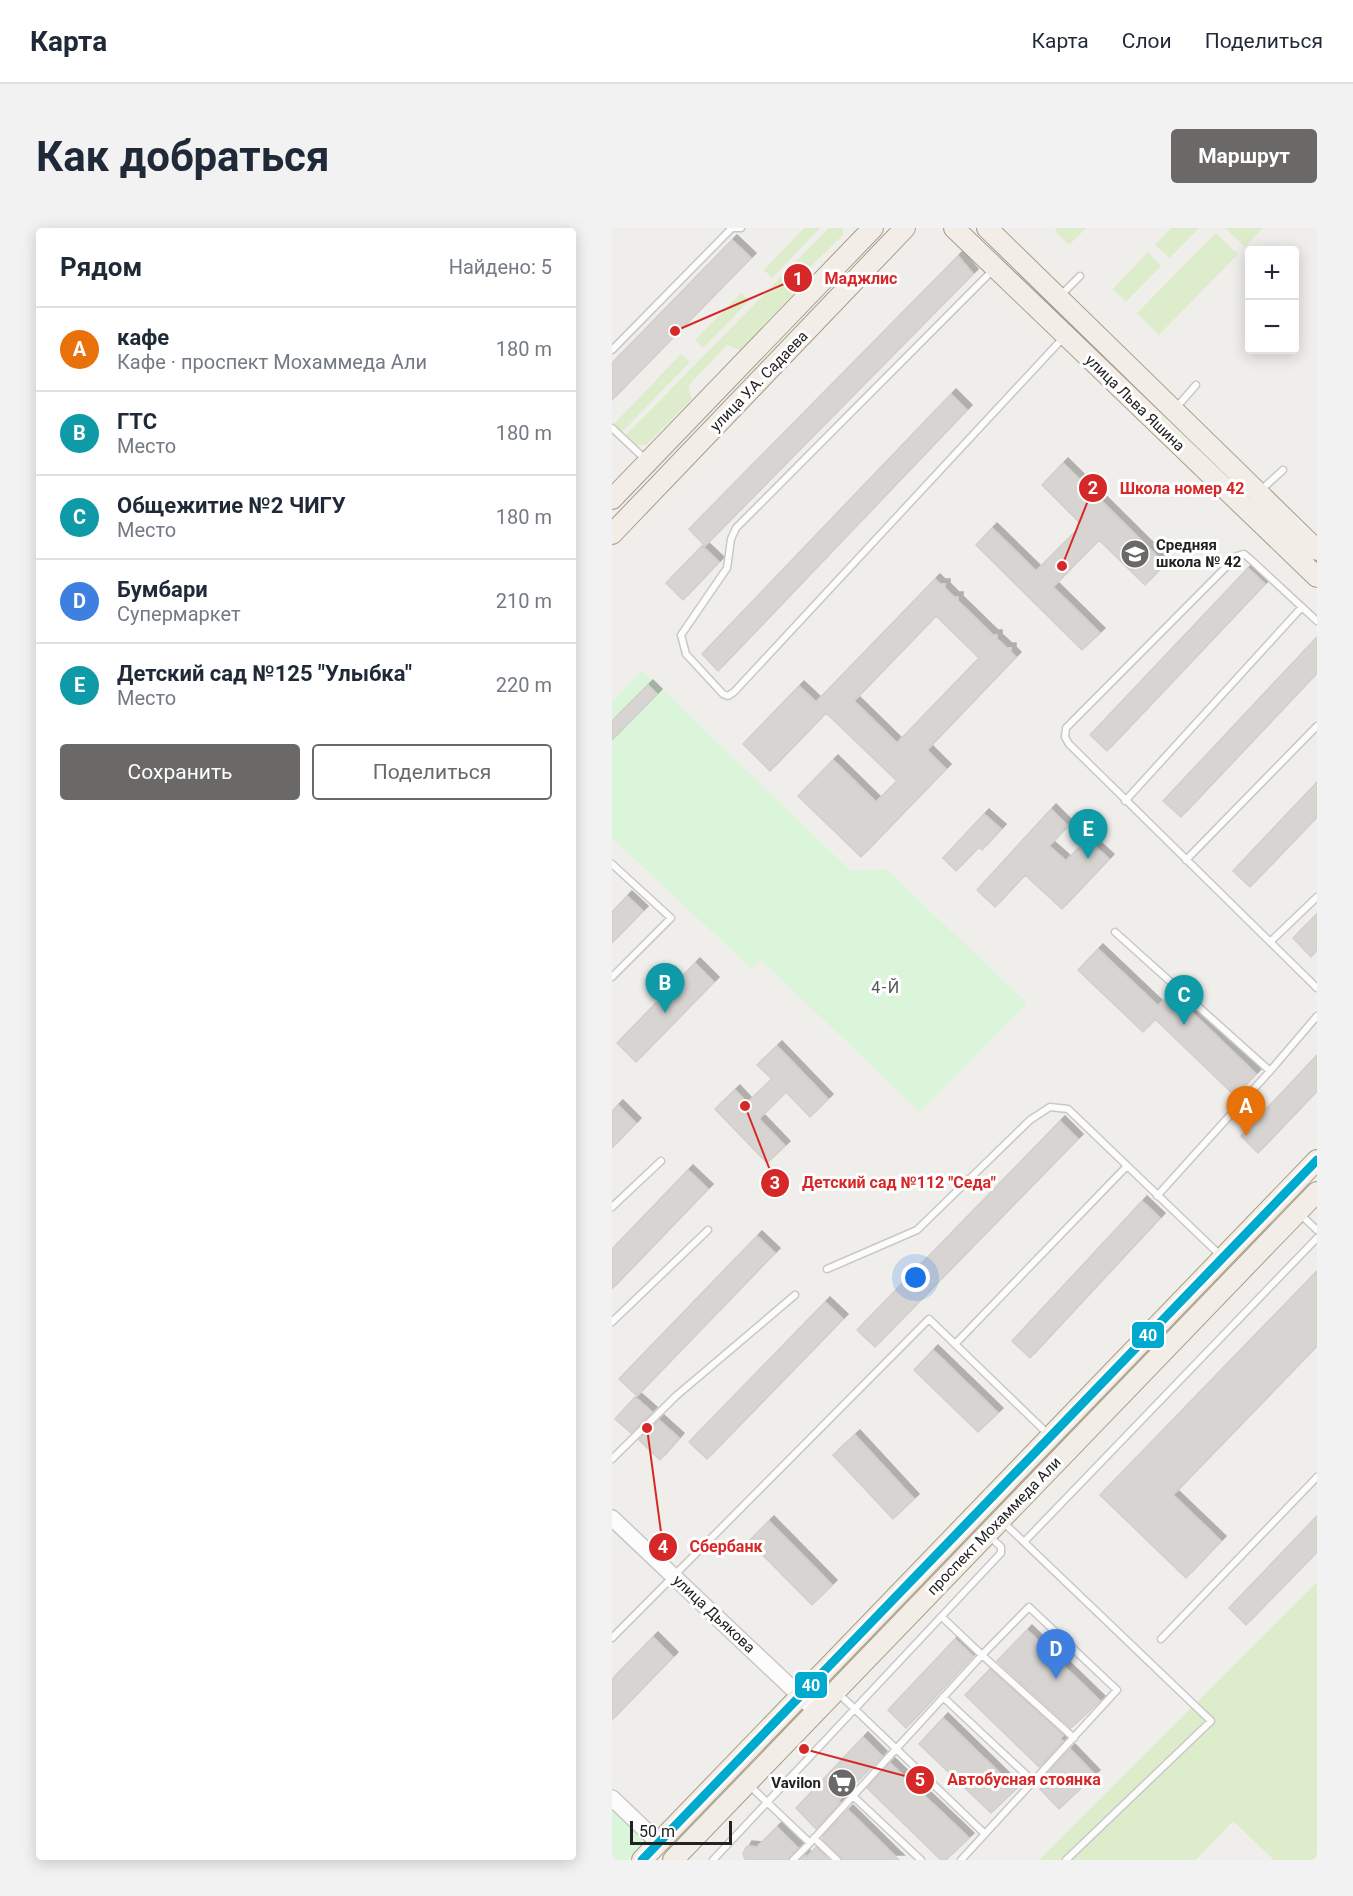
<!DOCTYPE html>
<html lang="ru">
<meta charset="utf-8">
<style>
body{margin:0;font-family:Roboto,sans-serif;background:#f2f2f3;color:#1f2937}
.controls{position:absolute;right:18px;top:18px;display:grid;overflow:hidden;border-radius:6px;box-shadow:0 3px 15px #0003}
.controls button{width:54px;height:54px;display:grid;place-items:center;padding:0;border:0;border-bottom:2px solid #e0e1e3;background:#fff;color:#1f2937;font:30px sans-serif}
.scale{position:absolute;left:18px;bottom:15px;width:102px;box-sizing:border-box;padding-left:6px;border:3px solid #222;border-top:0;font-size:16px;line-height:21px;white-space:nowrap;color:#222;-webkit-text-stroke:4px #fff;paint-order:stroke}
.you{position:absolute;left:304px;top:1050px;width:21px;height:21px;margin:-15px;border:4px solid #fff;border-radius:50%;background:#1a73e8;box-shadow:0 0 0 9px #1a73e833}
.badge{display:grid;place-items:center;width:39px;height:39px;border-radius:50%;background:#6a6968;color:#fff;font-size:20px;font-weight:700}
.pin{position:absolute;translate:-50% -50px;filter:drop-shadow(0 2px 3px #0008)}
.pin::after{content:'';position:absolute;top:32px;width:21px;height:18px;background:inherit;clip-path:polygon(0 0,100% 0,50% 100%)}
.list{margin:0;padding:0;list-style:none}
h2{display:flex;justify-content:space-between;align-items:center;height:78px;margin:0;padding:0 24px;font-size:26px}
h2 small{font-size:20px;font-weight:400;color:#747a83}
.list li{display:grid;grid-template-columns:39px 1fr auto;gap:18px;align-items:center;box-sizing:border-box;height:84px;padding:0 24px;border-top:2px solid #e0e1e3}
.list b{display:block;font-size:22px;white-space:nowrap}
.list p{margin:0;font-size:20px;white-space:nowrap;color:#747a83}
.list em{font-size:20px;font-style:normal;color:#747a83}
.actions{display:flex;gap:12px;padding:18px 24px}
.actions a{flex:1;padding:14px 0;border:2px solid #6a6968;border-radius:6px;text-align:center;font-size:21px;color:#6a6968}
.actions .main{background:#6a6968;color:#fff}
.map{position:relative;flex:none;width:705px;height:1632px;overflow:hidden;border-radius:6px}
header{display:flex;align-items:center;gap:36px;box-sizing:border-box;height:84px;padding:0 30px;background:#fff;border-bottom:2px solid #e0e1e3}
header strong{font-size:28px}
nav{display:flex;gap:33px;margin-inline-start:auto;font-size:21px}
.intro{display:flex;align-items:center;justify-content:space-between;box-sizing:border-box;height:144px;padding:0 36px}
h1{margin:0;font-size:42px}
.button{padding:15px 27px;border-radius:6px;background:#6a6968;color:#fff;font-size:21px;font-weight:700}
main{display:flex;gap:36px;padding:0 36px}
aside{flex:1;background:#fff;border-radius:6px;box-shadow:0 3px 15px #0003}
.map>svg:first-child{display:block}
.grass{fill:#ddeccb}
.park{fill:#daf5da}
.building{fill:#d7d4d2;stroke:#d3d0cc;stroke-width:1.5;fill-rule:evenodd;filter:url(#shadow)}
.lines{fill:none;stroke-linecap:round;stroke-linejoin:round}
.service-casing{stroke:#c9c8c7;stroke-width:9}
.tertiary-casing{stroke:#c9c8c7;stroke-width:18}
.primary-casing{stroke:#a79c86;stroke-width:22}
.service{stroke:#fdfcfc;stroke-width:6}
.tertiary{stroke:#fdfcfc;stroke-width:15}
.primary{stroke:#f3ede7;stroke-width:20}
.bus-1-casing{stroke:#fff;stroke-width:14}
.bus-1{stroke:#00a9ce;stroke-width:9}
.labels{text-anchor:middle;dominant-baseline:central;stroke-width:6;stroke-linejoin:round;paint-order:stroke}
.street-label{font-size:15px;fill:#222;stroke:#fff}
.poi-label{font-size:15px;font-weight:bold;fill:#222;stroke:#fff;text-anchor:start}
.neighbourhood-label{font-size:16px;letter-spacing:1.5px;fill:#555;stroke:#fff}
.leader{fill:none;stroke:#d62828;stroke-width:2}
.callout-dot{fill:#d62828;stroke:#fff;stroke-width:2}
.mark-label{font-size:18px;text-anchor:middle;font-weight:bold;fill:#fff}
.callout-label{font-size:16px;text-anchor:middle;font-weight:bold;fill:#d62828;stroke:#fff;stroke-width:6;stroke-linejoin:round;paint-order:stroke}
.line-badge{stroke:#fff;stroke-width:2}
.badge-label{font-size:16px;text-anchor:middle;font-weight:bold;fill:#fff}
</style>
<header>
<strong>Карта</strong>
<nav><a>Карта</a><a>Слои</a><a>Поделиться</a></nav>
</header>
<div class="intro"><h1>Как добраться</h1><a class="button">Маршрут</a></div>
<main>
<aside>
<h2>Рядом<small>Найдено: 5</small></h2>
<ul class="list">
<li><span class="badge" style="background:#e8710a">A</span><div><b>кафе</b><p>Кафе · проспект Мохаммеда Али</p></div><em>180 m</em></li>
<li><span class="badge" style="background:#0f9aa8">B</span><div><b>ГТС</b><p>Место</p></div><em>180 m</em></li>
<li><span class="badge" style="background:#0f9aa8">C</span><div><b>Общежитие №2 ЧИГУ</b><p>Место</p></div><em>180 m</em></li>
<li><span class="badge" style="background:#3f7fe0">D</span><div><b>Бумбари</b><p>Супермаркет</p></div><em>210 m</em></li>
<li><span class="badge" style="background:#0f9aa8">E</span><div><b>Детский сад №125 &quot;Улыбка&quot;</b><p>Место</p></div><em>220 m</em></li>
</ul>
<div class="actions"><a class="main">Сохранить</a><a>Поделиться</a></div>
</aside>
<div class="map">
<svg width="705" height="1632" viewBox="0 0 705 1632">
<defs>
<filter id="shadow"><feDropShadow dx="5" dy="-5" stdDeviation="0" flood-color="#0004"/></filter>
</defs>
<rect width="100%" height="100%" fill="#f0eeeb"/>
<path class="grass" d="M192,0H208L160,50L152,42Z
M217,0H231V7L190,47L192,55L128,122L115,117L76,158L80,171L34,217H22L13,208Z
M445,0H474L457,17L443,3Z
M559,0H587L558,30L543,17Z
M613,0H651L633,19Z
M604,5L626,26L547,107L525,85Z
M536,24L549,38L514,74L501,61Z
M129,65L137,73L91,120L83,112Z
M69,126L78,134L10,204L2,196Z
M705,1354V1632H662L621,1593L584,1632H427Z"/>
<path class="park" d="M30,442L239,643L274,641L415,775L308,884L149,732L140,741L0,610V474Z
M0,1580L34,1613L16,1632H0Z"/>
<path class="building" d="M120,12L139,30L0,172V135Z
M346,28L361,46L93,318L77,301Z
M339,166L355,182L106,443L90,426Z
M451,235L553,336L533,357L487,312L441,359L488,405L470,422L364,317L380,300L424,343L470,297L430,257Z
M90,318L107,334L71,372L54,355Z
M636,340L653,356L495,523L478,507Z
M323,351L328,356H333V360L342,369H346V373L381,407H385V411L395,420H399V424L404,429L315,522L334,541L249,629L186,568L221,532L264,574L285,553L214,485L158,543L131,516L187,458L204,474ZM324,388L367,430L285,515L242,473Z
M705,409V445L569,589L551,573Z
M36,457L45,466L0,512V493Z
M705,554V589L638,659L621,643Z
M439,581L456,598L437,618L454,633L475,611L497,631L450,681L413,647L383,679L365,662Z
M372,586L389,601L370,622L367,619L344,643L331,630Z
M15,668L31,683L0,715V684Z
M705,686V722L699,729L681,710Z
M486,721L546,778L559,764L644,846L623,868L543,791L531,804L466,742Z
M83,735L102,754L24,834L5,815Z
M165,818L216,871L198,889L174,864L147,891L173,918L155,935L103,881L123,862L135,875L160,851L145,837Z
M705,827V863L646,925L629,908Z
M6,877L24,895L0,920V883Z
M448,893L466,911L263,1119L245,1102Z
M76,942L96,961L0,1061V1021Z
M530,973L548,990L418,1130L400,1113Z
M145,1008L163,1025L25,1168L7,1151Z
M705,1043V1118L561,1267L609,1313L574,1350L488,1267Z
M213,1074L231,1091L95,1231L77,1214Z
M321,1122L386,1185L366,1204L302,1142Z
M23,1169L40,1184L19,1205L3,1191Z
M47,1192L67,1210L48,1232L27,1212Z
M243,1207L302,1271L281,1291L221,1227Z
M705,1288V1324L634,1397L617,1380Z
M157,1293L220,1357L200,1377L137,1313Z
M415,1402L488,1473L459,1500L385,1433Z
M41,1409L61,1429L0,1492V1451Z
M343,1411L361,1428L294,1500L276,1482Z
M378,1441L451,1507L448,1511L451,1513L427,1539L353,1467Z
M331,1490L404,1561L379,1585L307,1516Z
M251,1509L270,1528L226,1573L228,1574L204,1601L184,1580Z
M458,1521L483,1547L447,1581L428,1561L439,1550L435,1546Z
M278,1535L357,1610L334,1632H329L255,1560Z
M236,1582L287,1632H230L211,1612V1608Z
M165,1599L186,1620L176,1632H133L131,1625L135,1618L145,1619Z
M204,1619L217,1632H188L193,1627L195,1629Z"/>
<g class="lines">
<g class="service-casing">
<path id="service" d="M118,0H129
M381,42L124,300L119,311L115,340L69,407L74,426L111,466L116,468L122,464L451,110
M449,67L468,48
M0,122L119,1
M563,181L584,157
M0,200L33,231
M649,262L671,242
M705,393L638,331L632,326L625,328L454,500L453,509L457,516L705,760
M513,573L690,379
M574,632L705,498
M0,636L59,690L0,749
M503,704L658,843L705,788
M658,714L705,669
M545,968L658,843
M0,979L49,933
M689,987L705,1002
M215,1041L305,1002L418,892L438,879L456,881L608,1027
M0,1094L96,1002
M344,1115L514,939
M0,1231L64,1168L183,1067
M391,1294L599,1493L454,1632
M412,1314L705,1010
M330,1389L370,1427L417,1379L505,1462L349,1632
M0,1410L317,1091L437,1207
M549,1411L705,1249
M226,1465L373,1606
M331,1469L422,1554
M137,1557L198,1615L181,1632
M241,1568L309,1632
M202,1610L225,1632
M198,1615L370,1427L462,1510
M101,1632L389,1325V1319L377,1308"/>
</g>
<g class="tertiary-casing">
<path id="tertiary" d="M0,1290L204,1483
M0,1570L47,1615"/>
</g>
<g class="primary-casing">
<path id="primary" d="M342,0L705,349
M375,0L705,322
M0,271L261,0
M0,306L293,0
M30,1632L705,932
M61,1632L705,964"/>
</g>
<use href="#service" class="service"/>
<use href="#tertiary" class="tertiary"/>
<use href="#primary" class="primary"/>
<g class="bus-1-casing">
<path id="bus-1" d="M30,1632L705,932"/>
</g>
<use href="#bus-1" class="bus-1"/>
</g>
<defs>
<g id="school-disc" transform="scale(1.5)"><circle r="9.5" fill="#6a6968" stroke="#fff"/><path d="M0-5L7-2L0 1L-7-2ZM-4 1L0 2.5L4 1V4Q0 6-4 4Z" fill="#fff"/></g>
<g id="supermarket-disc" transform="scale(1.5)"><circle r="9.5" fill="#6a6968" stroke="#fff"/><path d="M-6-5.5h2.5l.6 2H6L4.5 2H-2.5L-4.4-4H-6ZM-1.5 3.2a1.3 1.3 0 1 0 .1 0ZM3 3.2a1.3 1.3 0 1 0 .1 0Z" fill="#fff"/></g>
</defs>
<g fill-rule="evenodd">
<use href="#school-disc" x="523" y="326"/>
<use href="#supermarket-disc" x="230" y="1555"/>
</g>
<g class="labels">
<g class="street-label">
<text transform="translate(147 153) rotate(-46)">улица У.А. Садаева</text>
<text transform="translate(523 175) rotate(44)">улица Льва Яшина</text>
<text transform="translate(382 1298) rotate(-46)">проспект Мохаммеда Али</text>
<text transform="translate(102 1386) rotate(43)">улица Дьякова</text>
</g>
<g class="poi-label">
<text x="544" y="317">Средняя<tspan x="544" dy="17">школа № 42</tspan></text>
<text x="209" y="1555" text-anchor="end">Vavilon</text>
</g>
<g class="neighbourhood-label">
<text x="274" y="759">4-Й</text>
</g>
</g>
<path class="leader" d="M63 103L186 50M450 338L481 260M133 878L163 955M35 1200L51 1319M192 1521L308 1552"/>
<g class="callout-dot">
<circle cx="63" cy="103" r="6"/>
<circle cx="450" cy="338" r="6"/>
<circle cx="133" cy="878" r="6"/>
<circle cx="35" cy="1200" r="6"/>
<circle cx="192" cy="1521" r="6"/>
<circle cx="186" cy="50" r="15"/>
<circle cx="481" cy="260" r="15"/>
<circle cx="163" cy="955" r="15"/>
<circle cx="51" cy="1319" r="15"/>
<circle cx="308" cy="1552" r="15"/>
</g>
<g class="mark-label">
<text x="186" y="57">1</text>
<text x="481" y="266">2</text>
<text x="163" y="961">3</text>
<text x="51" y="1325">4</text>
<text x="308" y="1558">5</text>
</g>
<g class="callout-label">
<text x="249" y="56">Маджлис</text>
<text x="570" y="266">Школа номер 42</text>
<text x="287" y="960">Детский сад №112 "Седа"</text>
<text x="114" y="1324">Сбербанк</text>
<text x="412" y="1557">Автобусная стоянка</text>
</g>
<g class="line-badge">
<rect x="519" y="1093" width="34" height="28" rx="6" fill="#00a9ce"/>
<rect x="182" y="1443" width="34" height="28" rx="6" fill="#00a9ce"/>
</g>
<g class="badge-label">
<text x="536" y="1113">40</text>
<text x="199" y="1463">40</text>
</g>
</svg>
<div class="controls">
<button>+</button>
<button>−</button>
</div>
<div class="scale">50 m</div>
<div class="you"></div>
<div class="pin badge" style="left:634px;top:908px;background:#e8710a">A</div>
<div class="pin badge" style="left:53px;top:785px;background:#0f9aa8">B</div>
<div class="pin badge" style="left:572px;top:797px;background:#0f9aa8">C</div>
<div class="pin badge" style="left:444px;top:1451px;background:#3f7fe0">D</div>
<div class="pin badge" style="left:476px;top:631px;background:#0f9aa8">E</div>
</div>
</main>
